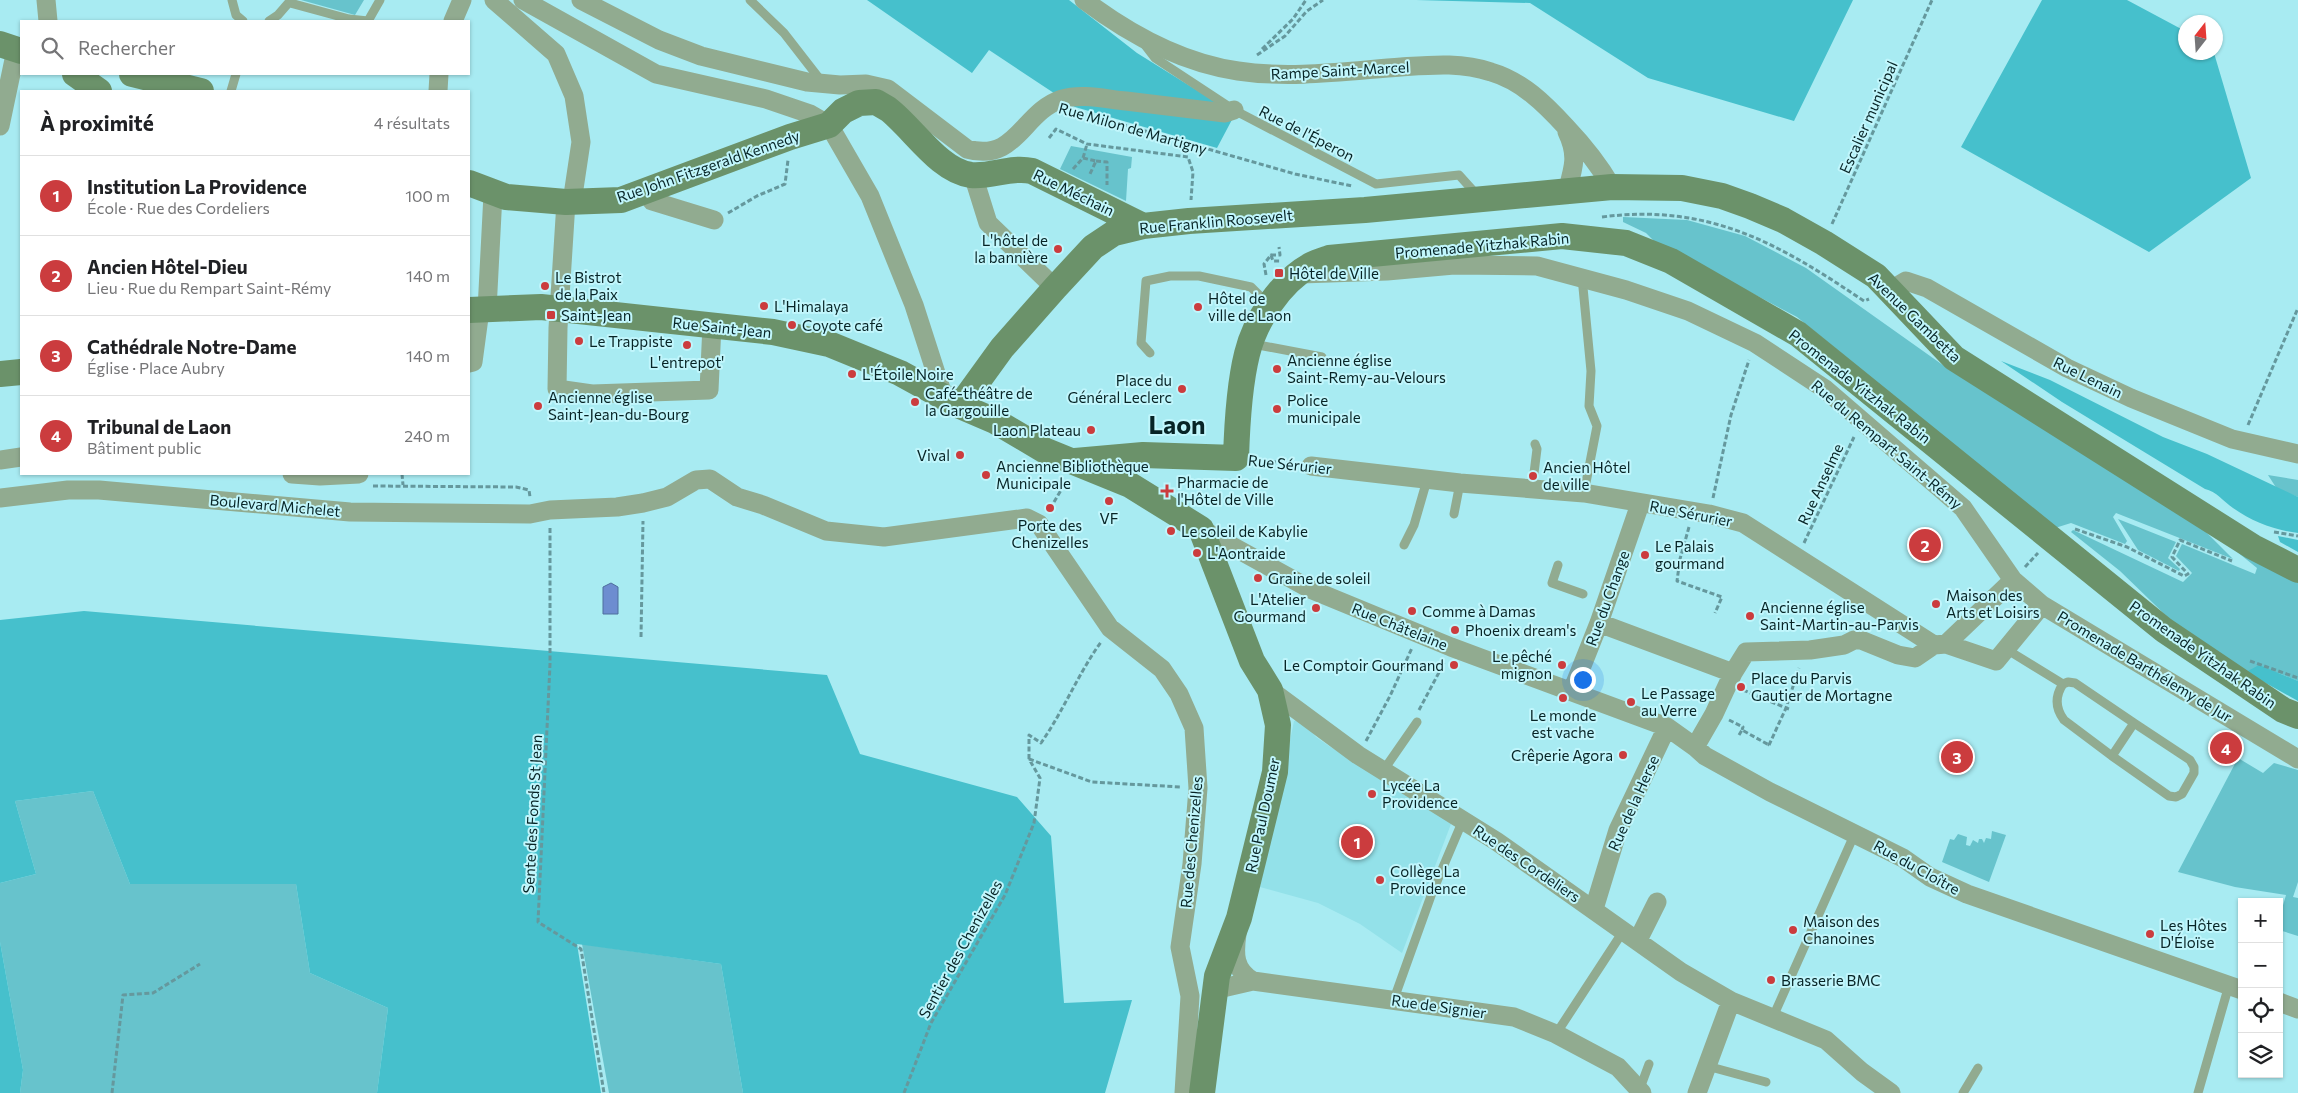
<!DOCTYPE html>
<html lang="fr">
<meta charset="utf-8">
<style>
body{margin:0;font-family:Commissioner,sans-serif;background:#f6f6f6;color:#202124}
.controls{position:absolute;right:15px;bottom:15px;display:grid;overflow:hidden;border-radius:0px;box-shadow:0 1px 4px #0004}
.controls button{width:45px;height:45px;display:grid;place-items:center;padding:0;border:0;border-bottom:1px solid #e0e0e0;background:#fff;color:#202124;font:25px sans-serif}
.compass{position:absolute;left:2178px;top:15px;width:45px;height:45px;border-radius:50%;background:#fff;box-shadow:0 1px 4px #0004;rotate:17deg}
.you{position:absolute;left:1582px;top:679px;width:18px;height:18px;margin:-12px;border:4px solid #fff;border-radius:50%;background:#1a73e8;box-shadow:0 0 0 8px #1a73e833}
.badge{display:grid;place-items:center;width:32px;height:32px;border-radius:50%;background:#cb3c3e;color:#fff;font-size:16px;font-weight:700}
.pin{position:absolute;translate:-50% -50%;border:2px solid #fff;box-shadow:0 1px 5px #0006}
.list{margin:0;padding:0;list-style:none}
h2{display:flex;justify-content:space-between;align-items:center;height:65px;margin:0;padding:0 20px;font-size:21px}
h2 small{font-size:16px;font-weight:400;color:#757577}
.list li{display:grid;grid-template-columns:32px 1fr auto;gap:15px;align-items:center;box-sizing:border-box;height:80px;padding:0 20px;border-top:1px solid #e0e0e0}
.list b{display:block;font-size:19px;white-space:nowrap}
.list p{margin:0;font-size:16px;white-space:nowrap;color:#757577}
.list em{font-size:16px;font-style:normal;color:#757577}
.icon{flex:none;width:28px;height:28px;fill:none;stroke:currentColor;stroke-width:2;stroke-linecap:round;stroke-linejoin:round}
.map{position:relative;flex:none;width:2298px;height:1093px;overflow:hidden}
.search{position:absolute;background:#fff;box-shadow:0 1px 4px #0004;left:20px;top:20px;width:450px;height:55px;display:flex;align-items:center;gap:12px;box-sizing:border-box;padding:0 18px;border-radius:0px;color:#757577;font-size:19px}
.panel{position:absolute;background:#fff;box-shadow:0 1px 4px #0004;left:20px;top:90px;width:450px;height:385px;border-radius:0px}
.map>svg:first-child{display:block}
.built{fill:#93e1e9}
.green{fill:#67c3cc}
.forest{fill:#46c0cc}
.water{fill:#6d8dd0;stroke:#4e6e9d}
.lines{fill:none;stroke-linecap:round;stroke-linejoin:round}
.path{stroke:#65989d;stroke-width:3;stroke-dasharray:5 2.5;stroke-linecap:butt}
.lane{stroke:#91ab90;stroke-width:9}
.street{stroke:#91ab90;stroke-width:19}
.secondary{stroke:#6b926a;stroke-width:26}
.poi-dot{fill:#cb3c3e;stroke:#c1f6fc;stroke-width:2}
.labels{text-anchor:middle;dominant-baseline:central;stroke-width:4;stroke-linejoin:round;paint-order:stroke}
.street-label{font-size:15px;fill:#072426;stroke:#c1f6fc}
.poi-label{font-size:15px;fill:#072426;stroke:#c1f6fc;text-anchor:start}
.town-label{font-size:25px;font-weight:bold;fill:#072426;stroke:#c1f6fc}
</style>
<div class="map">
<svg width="2298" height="1093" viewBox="0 0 2298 1093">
<rect width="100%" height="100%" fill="#a8ebf2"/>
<path class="built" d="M1302,720L1316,737L1329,746L1449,819L1451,824L1402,953L1360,924L1318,903L1260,887L1294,721Z"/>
<path class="green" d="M301,0H364L355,15Z
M1071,146L1132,157L1131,168L1128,169L1126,201L1060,169Z
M1623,217L1687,220L1745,236L1806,268L1947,368L2204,530L2233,559L2116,513L2113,517L2127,541L2125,544L2071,523L2055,528L1797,317L1654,241L1646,233L1623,222Z
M2268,475L2298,480V497L2277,489Z
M2118,519L2176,542L2168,558L2180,569L2179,571L2138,550Z
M2073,530L2183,582L2192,573L2176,556L2182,544L2255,574L2257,568L2236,551L2298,583V681L2278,673L2246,672L2185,634L2120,571L2071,532Z
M2238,758L2263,773L2274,763L2298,770V882L2293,897L2298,898V936L2279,930V919L2286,895L2235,887L2178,872Z
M93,791L130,884H296L310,973L388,1008L377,1093H20L23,1070L0,942V883L36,874L15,801Z
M1992,831L2006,835L1989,882L1942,862L1950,839L1954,840L1958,834L1967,837L1966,845L1970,846L1973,840L1978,843L1979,839H1982L1984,843L1986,838L1991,839Z
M582,944L721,964L743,1093H609Z"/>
<path class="forest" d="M867,0H1069L1137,53L1235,114L1217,148L1075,107L989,50L972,73Z
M1416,0H1853L1794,121L1648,78L1530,3Z
M2042,0H2127L2185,31L2186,52L2214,53L2251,178L2149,252L1961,147Z
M2001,361L2050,380L2163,437L2207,454L2298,497V533C2274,530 2253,522 2233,508C2224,502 2216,491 2205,489L2062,402Z
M2278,536L2298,540V552L2280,542Z
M84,611L827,675L860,754L1017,797L1051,836L1064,1003L1132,1000L1105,1093H743L721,964L577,944L601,1093H377L388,1008L310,973L296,884H130L93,791L15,801L36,874L0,883V620Z
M2259,665L2298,681V701L2246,672Z
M0,942L23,1070L20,1093H0Z"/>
<path class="water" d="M611,583L618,587V614H603V587Z"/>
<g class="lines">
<path class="path" d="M1262,49L1293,19L1306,0
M1257,55L1285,36L1307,11L1323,0
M1093,116L1295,174L1352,186
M1049,138L1056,129L1087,144L1188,157L1193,172L1191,200
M1083,158L1096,161L1089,176
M1096,161L1107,162V185
M1073,169L1083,158L1087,144
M728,213L757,196L785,184L788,160
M1602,217C1710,203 1779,244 1864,301L1869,299
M1832,224L1932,0
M1271,255H1280L1279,247
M1266,275L1264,264L1271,255L1273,261H1281
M2248,425L2298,308
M1256,460L1295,464
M402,474L403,485
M373,486L516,487L529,490L530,497
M1713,498L1731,415L1749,360
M1054,502L1067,480
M1689,527L1680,559L1677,581L1722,597L1715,613
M550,528V664L538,922L581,949L604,1093
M2075,529L2127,547L2184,576L2188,574L2172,557L2180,540L2232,561
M2274,532L2298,536
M1804,543L1854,437
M2025,567L2038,553
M641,637L643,521
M2250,661L2298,678
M1743,690L1786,708L1769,745L1771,746
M1789,709L1786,708L1799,668
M1419,710L1444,663
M1729,720L1743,727L1742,730
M1739,735L1742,730L1769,745
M1366,741L1390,696L1412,648
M1029,759V735L1041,743C1064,710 1078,674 1101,642
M1029,759L1092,782L1181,787
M112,1093L123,995L153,993L200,964
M904,1093L931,1023L1005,895L1034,823L1040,778L1029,759"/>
<path class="lane" d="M232,0L236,15L243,21
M750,0L784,33L822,82
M290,3L349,19L368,21L380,0
M269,21L278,15L291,0
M1145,45L1155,58L1234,110L1376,184L1459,175L1477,195
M231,91L236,74
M1582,277L1591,371L1589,406L1597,426L1584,493
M1253,344L1322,357
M1150,353L1141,343L1146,281L1170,276H1199L1251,287L1268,304
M1532,489L1537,449L1535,444
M1454,514L1460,483
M1404,545L1414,525L1427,480
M1558,565L1552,583L1583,594
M2006,649L2063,684
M2068,682L2075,683L2134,723L2112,756L2064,720C2055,708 2055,696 2063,684Z
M2112,756L2169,796L2176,797L2182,794L2194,773V767L2190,760L2134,723
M1383,771L1417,722
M1394,999L1432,893L1463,820
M1773,1017L1855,833
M1556,1034L1624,930
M1707,1066L1766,1082
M1639,1091L1649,1064
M1963,1093L1978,1068
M2198,1093L2229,985"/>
<path class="street" d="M46,0L48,21
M494,0L556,54L574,96L581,142L572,202
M523,0L656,74L766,99L810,114L829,125L870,196L914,305L943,395
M581,0L659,40L701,56L807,82L840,85L866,84L888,89L967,149C1017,163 1022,112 1062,99C1082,93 1105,99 1126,101C1159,105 1192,109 1225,113L1234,110
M1084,0C1129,34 1182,63 1238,71C1291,79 1347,71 1401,67C1431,65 1461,62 1491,72C1522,81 1545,104 1566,127C1584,146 1599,165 1612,187
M453,21L462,0
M438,91L439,74
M0,126L16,50
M973,175L988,223L1055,288
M646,191L652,201L714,220
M1567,191C1574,167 1578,155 1567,132
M566,202L558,328L557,389L592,394L709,390L712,325
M1301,274L1387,271L1454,265L1537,266L1626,290L1688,311L1755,343L1825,389L1963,508L2013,580L2042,605L1996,661L1946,644L1934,645L1915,658L1898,655L1861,640H1854L1844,645L1810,650L1746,652L1733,673L1599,623
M1891,290L1906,281L1927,288L2067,368L2131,398L2232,439L2298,454
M487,310L493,194
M469,363L473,362L480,310
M0,460L21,457
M1311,466L1460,483L1584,493L1709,514L1743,523L1934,645
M292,474L320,476L359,474
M0,498L68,490H99L350,512L530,514L550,510L617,507L643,503L667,497L696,480L710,479L737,497L763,505L826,531L884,537L1027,518L1039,524L1110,628L1162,669L1179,694L1194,728L1198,788L1192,864L1180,947L1190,996L1184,1093
M1201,529L1310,589L1451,647L1667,727L1695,747L1705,756L1770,792L1903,858L1930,877L1967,894L2242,990
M2042,605L2298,759
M1946,644L2013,580
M1270,690L1358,755L1496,841L1681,972L1731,1001L1826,1040L1862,1072L1891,1093
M1572,691L1599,623L1640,504
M1695,747L1714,714L1733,673
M1594,909L1618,830L1667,727
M1237,934C1234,954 1234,970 1253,981
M1638,940L1657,902
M1214,990L1253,981L1514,1017L1556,1034L1618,1067L1642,1093
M2279,1002L2298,1009
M1697,1093L1731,1001"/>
<path class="secondary" d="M0,44L21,51
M75,74L99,91
M132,74L201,91
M469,183L506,197L566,202L621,200L790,137L829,125L843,111L859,103L876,102L888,109C913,128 939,171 971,175C992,177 1011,166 1032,171L1143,226
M469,310L541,307L773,332L829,344L900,373L960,406L995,421L1044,450L1130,485L1201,529L1252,661L1270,690L1278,725L1275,772L1239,918L1217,976L1202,1093
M0,374L21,372
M960,406L1002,348L1055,288L1093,247L1114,233L1143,226L1189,221L1365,210L1612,187L1682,188L1722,196L1750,206L1783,220L1824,243L1876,276L1954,358L2253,547L2298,570
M1075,461L1143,455L1236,458C1237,425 1239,386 1247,354C1255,321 1280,282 1311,265C1316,262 1323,260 1329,258L1562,236L1626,243L1671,261L1798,334L2164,630L2283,710L2298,716"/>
</g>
<g class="poi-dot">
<circle cx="1058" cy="249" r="5"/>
<rect x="1274" y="268" width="10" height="10" rx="2.5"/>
<circle cx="545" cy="286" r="5"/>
<circle cx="764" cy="306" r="5"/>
<circle cx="1198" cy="307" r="5"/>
<rect x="546" y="310" width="10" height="10" rx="2.5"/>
<circle cx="792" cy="325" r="5"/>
<circle cx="579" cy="341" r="5"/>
<circle cx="687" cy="345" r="5"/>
<circle cx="1277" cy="369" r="5"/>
<circle cx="852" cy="374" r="5"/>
<circle cx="1182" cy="389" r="5"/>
<circle cx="915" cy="402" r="5"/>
<circle cx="538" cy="406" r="5"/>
<circle cx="1277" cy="409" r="5"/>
<circle cx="1091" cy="430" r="5"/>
<circle cx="960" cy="455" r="5"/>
<circle cx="986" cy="475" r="5"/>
<circle cx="1533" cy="476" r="5"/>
<path d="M1164.5 483.5h5v5h5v5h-5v5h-5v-5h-5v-5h5z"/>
<circle cx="1109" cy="501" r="5"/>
<circle cx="1050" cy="508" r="5"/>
<circle cx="1171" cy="531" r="5"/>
<circle cx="1197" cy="553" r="5"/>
<circle cx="1645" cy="555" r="5"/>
<circle cx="1258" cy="578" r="5"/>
<circle cx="1936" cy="604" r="5"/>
<circle cx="1316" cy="608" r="5"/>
<circle cx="1412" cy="611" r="5"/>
<circle cx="1750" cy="616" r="5"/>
<circle cx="1455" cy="630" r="5"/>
<circle cx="1454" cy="665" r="5"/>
<circle cx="1562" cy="665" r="5"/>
<circle cx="1741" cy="687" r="5"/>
<circle cx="1563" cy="698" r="5"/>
<circle cx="1631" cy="702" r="5"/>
<circle cx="1623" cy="755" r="5"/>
<circle cx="1372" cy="794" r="5"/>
<circle cx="1380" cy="880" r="5"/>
<circle cx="1793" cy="930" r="5"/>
<circle cx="2150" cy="934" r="5"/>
<circle cx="1771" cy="980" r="5"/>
</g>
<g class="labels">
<g class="street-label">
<text transform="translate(1340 70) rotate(-3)">Rampe Saint-Marcel</text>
<text transform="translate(1868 117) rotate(-66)">Escalier municipal</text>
<text transform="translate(1133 128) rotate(16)">Rue Milon de Martigny</text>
<text transform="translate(1307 133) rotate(27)">Rue de l'Éperon</text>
<text transform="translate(708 166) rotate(-19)">Rue John Fitzgerald Kennedy</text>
<text transform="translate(1074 192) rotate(26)">Rue Méchain</text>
<text transform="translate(1216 221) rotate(-5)">Rue Franklin Roosevelt</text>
<text transform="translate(1482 245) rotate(-5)">Promenade Yitzhak Rabin</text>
<text transform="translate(1915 317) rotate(44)">Avenue Gambetta</text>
<text transform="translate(722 327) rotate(6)">Rue Saint-Jean</text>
<text transform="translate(2088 377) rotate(26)">Rue Lenain</text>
<text transform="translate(1860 386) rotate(38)">Promenade Yitzhak Rabin</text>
<text transform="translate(1887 444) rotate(40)">Rue du Rempart Saint-Rémy</text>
<text transform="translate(1290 464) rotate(6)">Rue Sérurier</text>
<text transform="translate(1820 484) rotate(-65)">Rue Anselme</text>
<text transform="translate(275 505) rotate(5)">Boulevard Michelet</text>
<text transform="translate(1691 513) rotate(11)">Rue Sérurier</text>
<text transform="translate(1607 598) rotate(-70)">Rue du Change</text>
<text transform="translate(1400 626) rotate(22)">Rue Châtelaine</text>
<text transform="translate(2203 654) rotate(35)">Promenade Yitzhak Rabin</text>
<text transform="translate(2145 666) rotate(31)">Promenade Barthélemy de Jur</text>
<text transform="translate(1633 803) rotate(-66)">Rue de la Herse</text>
<text transform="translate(532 814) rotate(-87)">Sente des Fonds St Jean</text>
<text transform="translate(1262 815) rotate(-78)">Rue Paul Doumer</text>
<text transform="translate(1191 842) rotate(-85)">Rue des Chenizelles</text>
<text transform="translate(1527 863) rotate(34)">Rue des Cordeliers</text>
<text transform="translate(1917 867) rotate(29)">Rue du Cloître</text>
<text transform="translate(960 949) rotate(-61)">Sentier des Chenizelles</text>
<text transform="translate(1439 1006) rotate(8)">Rue de Signier</text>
</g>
<g class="poi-label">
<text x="1048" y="240" text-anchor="end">L'hôtel de<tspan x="1048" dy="17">la bannière</tspan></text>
<text x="1289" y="273">Hôtel de Ville</text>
<text x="555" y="277">Le Bistrot<tspan x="555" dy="17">de la Paix</tspan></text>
<text x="1208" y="298">Hôtel de<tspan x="1208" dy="17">ville de Laon</tspan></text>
<text x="774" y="306">L'Himalaya</text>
<text x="561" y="315">Saint-Jean</text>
<text x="802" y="325">Coyote café</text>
<text x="589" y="341">Le Trappiste</text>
<text x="1287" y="360">Ancienne église<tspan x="1287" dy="17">Saint-Remy-au-Velours</tspan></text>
<text x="687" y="362" text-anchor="middle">L'entrepot'</text>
<text x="862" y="374">L'Étoile Noire</text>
<text x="1172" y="380" text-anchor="end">Place du<tspan x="1172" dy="17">Général Leclerc</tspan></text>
<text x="925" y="393">Café-théâtre de<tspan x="925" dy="17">la Gargouille</tspan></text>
<text x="548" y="397">Ancienne église<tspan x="548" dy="17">Saint-Jean-du-Bourg</tspan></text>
<text x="1287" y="400">Police<tspan x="1287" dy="17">municipale</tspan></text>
<text x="1081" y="430" text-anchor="end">Laon Plateau</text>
<text x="950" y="455" text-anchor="end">Vival</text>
<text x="996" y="466">Ancienne Bibliothèque<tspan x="996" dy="17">Municipale</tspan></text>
<text x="1543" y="467">Ancien Hôtel<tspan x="1543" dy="17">de ville</tspan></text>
<text x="1177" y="482">Pharmacie de<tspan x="1177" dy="17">l'Hôtel de Ville</tspan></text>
<text x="1109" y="518" text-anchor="middle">VF</text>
<text x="1050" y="525" text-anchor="middle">Porte des<tspan x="1050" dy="17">Chenizelles</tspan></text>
<text x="1181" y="531">Le soleil de Kabylie</text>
<text x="1655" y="546">Le Palais<tspan x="1655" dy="17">gourmand</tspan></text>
<text x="1207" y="553">L'Aontraide</text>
<text x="1268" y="578">Graine de soleil</text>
<text x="1946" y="595">Maison des<tspan x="1946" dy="17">Arts et Loisirs</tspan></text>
<text x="1306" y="599" text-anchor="end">L'Atelier<tspan x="1306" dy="17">Gourmand</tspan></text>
<text x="1760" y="607">Ancienne église<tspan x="1760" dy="17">Saint-Martin-au-Parvis</tspan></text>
<text x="1422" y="611">Comme à Damas</text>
<text x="1465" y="630">Phoenix dream's</text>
<text x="1552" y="656" text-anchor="end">Le pêché<tspan x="1552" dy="17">mignon</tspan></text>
<text x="1444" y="665" text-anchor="end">Le Comptoir Gourmand</text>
<text x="1751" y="678">Place du Parvis<tspan x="1751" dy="17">Gautier de Mortagne</tspan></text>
<text x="1641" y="693">Le Passage<tspan x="1641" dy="17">au Verre</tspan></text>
<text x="1563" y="715" text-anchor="middle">Le monde<tspan x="1563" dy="17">est vache</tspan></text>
<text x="1613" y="755" text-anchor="end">Crêperie Agora</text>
<text x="1382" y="785">Lycée La<tspan x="1382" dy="17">Providence</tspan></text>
<text x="1390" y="871">Collège La<tspan x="1390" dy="17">Providence</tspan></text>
<text x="1803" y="921">Maison des<tspan x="1803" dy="17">Chanoines</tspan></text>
<text x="2160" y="925">Les Hôtes<tspan x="2160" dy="17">D'Éloïse</tspan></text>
<text x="1781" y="980">Brasserie BMC</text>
</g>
<g class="town-label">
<text x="1177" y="424">Laon</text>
</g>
</g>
</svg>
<div class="controls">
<button>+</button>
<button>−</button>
<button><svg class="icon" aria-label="locate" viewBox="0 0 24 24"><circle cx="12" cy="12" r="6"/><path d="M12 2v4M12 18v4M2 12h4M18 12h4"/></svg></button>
<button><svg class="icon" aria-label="layers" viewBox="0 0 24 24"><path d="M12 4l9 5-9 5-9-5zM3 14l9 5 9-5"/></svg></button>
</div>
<svg class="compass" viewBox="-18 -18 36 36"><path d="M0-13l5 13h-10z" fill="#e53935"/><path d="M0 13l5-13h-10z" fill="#757577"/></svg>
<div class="you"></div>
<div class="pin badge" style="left:1357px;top:842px">1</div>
<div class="pin badge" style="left:1925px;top:545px">2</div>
<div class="pin badge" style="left:1957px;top:757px">3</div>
<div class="pin badge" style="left:2226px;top:748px">4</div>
<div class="search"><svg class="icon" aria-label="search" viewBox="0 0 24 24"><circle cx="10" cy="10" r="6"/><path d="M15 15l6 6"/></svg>Rechercher</div>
<section class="panel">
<h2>À proximité<small>4 résultats</small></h2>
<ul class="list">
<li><span class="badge">1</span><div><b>Institution La Providence</b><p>École · Rue des Cordeliers</p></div><em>100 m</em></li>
<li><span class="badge">2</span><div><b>Ancien Hôtel-Dieu</b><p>Lieu · Rue du Rempart Saint-Rémy</p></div><em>140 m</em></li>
<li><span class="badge">3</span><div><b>Cathédrale Notre-Dame</b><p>Église · Place Aubry</p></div><em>140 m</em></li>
<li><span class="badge">4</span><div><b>Tribunal de Laon</b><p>Bâtiment public</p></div><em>240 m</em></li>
</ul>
</section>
</div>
